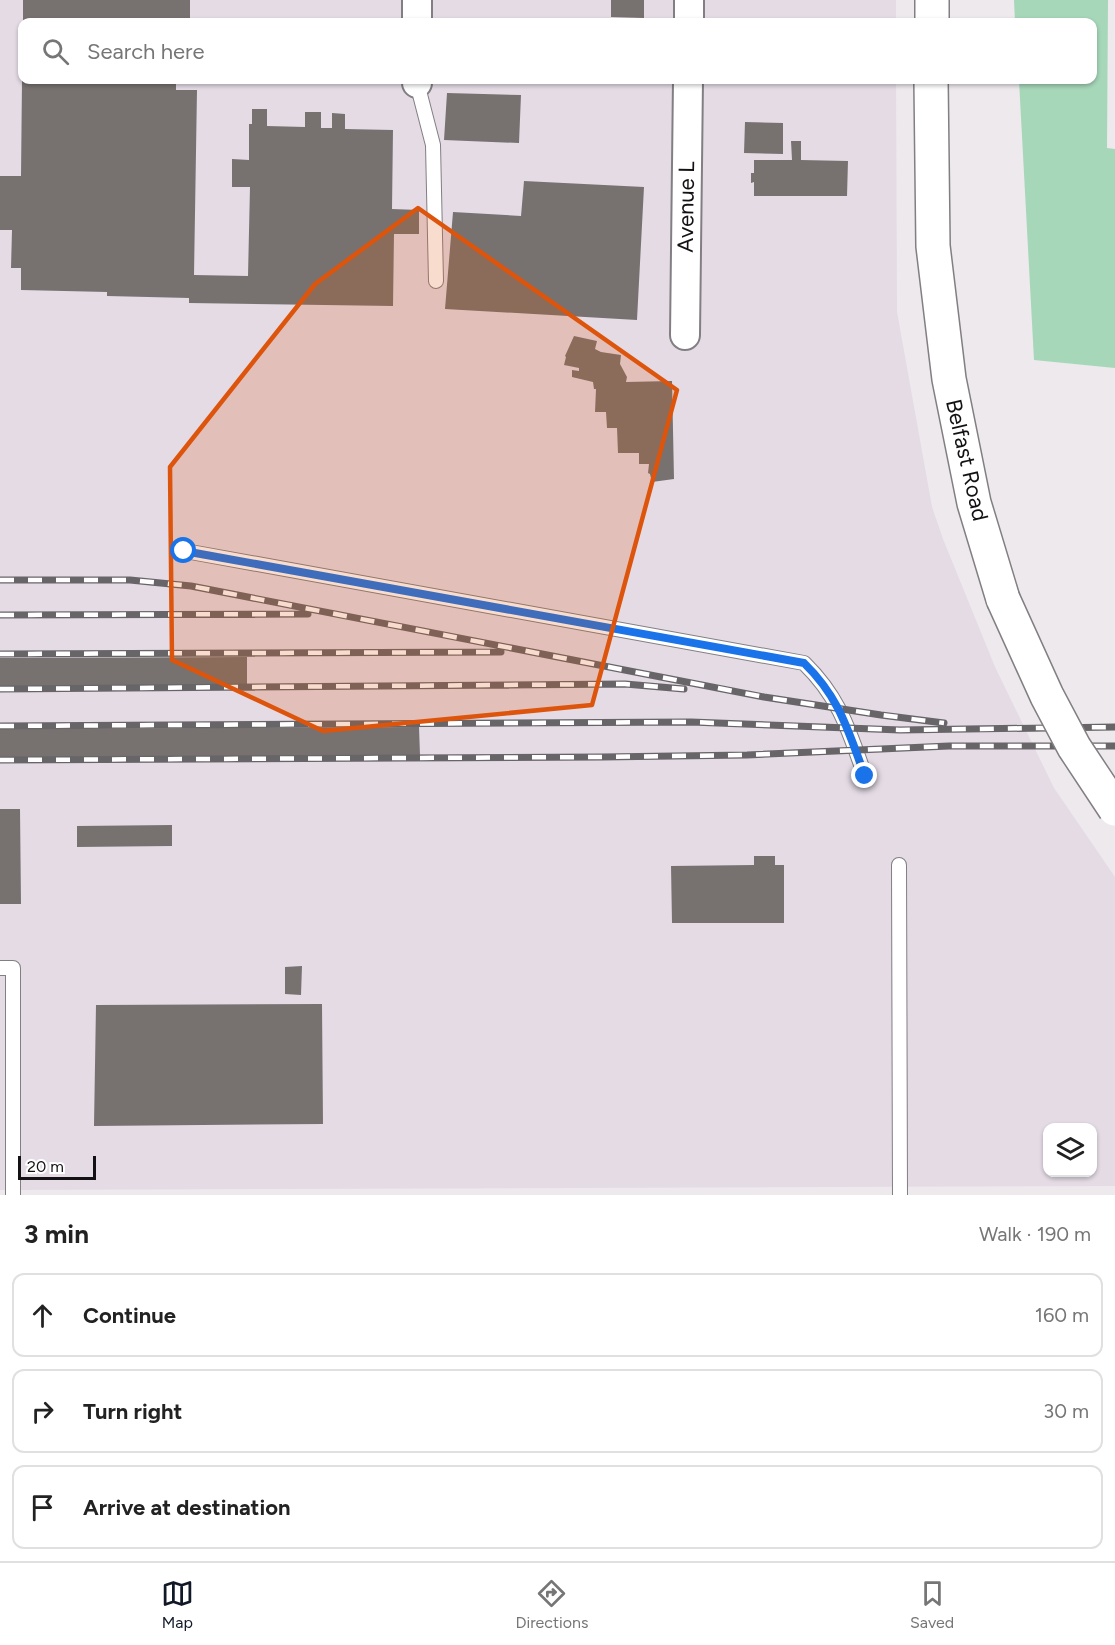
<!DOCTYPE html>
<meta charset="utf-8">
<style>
body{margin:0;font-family:Figtree,sans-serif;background:#f2f2f2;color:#222}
.controls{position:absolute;right:18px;bottom:18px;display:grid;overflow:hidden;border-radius:12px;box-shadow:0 2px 4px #0004}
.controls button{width:54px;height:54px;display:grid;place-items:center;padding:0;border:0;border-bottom:2px solid #e0e0e0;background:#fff;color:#222;font:30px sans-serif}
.scale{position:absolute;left:18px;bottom:15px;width:78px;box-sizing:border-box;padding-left:6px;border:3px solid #131113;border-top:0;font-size:16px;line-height:21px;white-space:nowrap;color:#131113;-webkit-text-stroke:4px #fff;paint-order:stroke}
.stop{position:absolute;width:18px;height:18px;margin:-14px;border:4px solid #1a73e8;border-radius:50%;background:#fff}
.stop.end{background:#1a73e8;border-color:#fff;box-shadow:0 2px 6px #0008}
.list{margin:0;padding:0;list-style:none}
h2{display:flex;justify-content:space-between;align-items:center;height:78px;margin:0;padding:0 24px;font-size:26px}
h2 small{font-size:20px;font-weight:400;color:#767676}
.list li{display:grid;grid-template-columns:39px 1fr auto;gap:18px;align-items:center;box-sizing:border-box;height:84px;margin:0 12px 12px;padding:0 12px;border:2px solid #e0e0e0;border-radius:12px}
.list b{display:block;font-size:22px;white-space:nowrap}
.list em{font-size:20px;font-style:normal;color:#767676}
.icon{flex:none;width:33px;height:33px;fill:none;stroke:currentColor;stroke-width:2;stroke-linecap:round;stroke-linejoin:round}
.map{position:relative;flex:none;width:1115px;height:1195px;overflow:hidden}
.search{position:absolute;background:#fff;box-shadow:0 2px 4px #0004;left:18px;right:18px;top:18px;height:66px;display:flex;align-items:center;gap:15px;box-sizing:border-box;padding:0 21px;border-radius:12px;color:#767676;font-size:22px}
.sheet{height:366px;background:#fff}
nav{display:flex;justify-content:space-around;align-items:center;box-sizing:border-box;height:84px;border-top:2px solid #e0e0e0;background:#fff;font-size:16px;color:#767676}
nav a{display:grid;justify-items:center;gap:3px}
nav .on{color:#111827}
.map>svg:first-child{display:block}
.built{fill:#e4dbe5;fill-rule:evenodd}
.green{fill:#a6d7b9}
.building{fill:#777270}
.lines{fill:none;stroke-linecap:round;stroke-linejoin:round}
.service-casing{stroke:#827f82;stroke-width:16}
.minor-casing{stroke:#827f82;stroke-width:32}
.tertiary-casing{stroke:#827f82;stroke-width:36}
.service{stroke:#fff;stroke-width:14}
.minor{stroke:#fff;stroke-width:28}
.tertiary{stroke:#fff;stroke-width:33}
.rail-casing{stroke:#686568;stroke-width:7}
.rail{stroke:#fff;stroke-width:4.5;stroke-dasharray:14;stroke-linecap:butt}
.tertiary-bridge-casing{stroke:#827f82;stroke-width:36;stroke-linecap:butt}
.tertiary-bridge{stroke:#fff;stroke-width:33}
.route{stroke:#1a73e8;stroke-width:8}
.marked{fill:#dd550c;fill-opacity:0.2;stroke:#dd550c;stroke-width:4.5;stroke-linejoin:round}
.labels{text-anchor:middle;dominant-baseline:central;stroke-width:5;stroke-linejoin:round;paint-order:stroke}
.street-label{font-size:22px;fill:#131113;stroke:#fff}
</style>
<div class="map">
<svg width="1115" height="1195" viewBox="0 0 1115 1195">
<rect width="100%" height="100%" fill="#ede9ed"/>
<path class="built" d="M0,0H896V22H22V80H896L897,312L932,507L943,539L995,667L1054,788L1115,877V1186L0,1190ZM1048,1128H1092V1172H1048Z"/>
<path class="green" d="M1014,0H1108L1107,148L1115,149V368L1034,360L1019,80H1092V22H1015Z"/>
<path class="building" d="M23,0H190V22H23Z
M611,0H644V18L611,17Z
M22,80H176V90H197L194,275L248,276L250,187H232V159L249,160V124H252V109H267V126L305,127V112H321V128H332V113L345,114V129L393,130L392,209L419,210V234H394L393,306L189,303V298L107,296V292L21,290V268H11L12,230H0V176H21Z
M447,93L521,95L519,143L444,140Z
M745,122L783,123V154L744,153Z
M791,141H801V160L848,161L847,196H754V182L751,183V173H754V160H792Z
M524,181L644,187L637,320L445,309L453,212L521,216Z
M574,336L597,341L595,349L601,352L621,355L620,364L627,377L626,382L672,381L674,479L652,482L650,474L648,473L649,464H639V453H618L617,428H607L606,412H595L596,389H594L593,382L572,377V370L579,371V368L564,365L566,357L565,356Z
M247,657V687L0,688V658Z
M419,727L420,755L0,759V729Z
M0,809H20L21,904H0Z
M172,825V846L77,847V826Z
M754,856H775V865H784V923H672L671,866L754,865Z
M302,966L301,995L285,994V967Z
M322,1004L323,1124L94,1126L96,1005Z"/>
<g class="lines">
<g class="service-casing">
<path id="service" d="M417,83L433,145L436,281
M185,551L804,663C840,698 849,731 865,776
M899,865L900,1195
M0,968H13V1195"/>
</g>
<g class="minor-casing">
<path id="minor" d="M417,0V22
M689,22V0
M417,80V83
M685,335L688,80"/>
</g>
<g class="tertiary-casing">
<path id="tertiary" d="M932,22V0
M931,80L933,246L949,379L974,503L1003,599"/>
</g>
<use href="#service" class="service"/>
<use href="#minor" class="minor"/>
<use href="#tertiary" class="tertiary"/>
<g class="rail-casing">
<path id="rail" d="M0,580H130L191,586L764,697L881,715L944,723
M0,615L308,614
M0,654L501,652
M0,689L625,684L684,689
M0,726L691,722L900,730L1115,727
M0,760L602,757L747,755L949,746H1115"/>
</g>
<use href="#rail" class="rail"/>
<g class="tertiary-bridge-casing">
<path id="tertiary-bridge" d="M1003,599L1047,696L1074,747L1115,809"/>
</g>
<use href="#tertiary-bridge" class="tertiary-bridge"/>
</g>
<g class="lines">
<path class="route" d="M184,551L804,663C840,698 848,731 865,776"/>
</g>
<path class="marked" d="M418,208L677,390L592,705L323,731L172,660L170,467L315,284Z"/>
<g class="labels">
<g class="street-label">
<text transform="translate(686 207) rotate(-89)">Avenue L</text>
<text transform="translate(967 460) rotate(77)">Belfast Road</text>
</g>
</g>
</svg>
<div class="controls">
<button><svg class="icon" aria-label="layers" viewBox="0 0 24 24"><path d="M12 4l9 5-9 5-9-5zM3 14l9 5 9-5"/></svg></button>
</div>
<div class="scale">20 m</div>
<div class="stop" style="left:184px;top:551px"></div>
<div class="stop end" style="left:865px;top:776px"></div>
<div class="search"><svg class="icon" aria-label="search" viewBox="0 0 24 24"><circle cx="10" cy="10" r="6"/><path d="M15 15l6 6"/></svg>Search here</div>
</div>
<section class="sheet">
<h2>3 min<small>Walk · 190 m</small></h2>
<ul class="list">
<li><svg class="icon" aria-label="ahead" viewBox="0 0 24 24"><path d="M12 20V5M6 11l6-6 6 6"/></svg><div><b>Continue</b></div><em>160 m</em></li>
<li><svg class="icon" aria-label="right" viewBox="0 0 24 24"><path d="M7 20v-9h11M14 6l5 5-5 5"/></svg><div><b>Turn right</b></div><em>30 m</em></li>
<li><svg class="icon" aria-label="arrive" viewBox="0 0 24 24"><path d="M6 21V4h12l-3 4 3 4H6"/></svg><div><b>Arrive at destination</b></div></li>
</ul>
</section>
<nav>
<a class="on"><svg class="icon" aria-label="map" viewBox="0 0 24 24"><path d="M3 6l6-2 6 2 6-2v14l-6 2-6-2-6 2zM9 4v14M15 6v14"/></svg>Map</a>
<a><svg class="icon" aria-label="directions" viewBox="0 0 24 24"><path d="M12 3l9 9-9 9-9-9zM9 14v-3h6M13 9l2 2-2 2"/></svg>Directions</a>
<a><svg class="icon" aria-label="saved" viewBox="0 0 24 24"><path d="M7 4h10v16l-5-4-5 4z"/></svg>Saved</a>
</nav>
